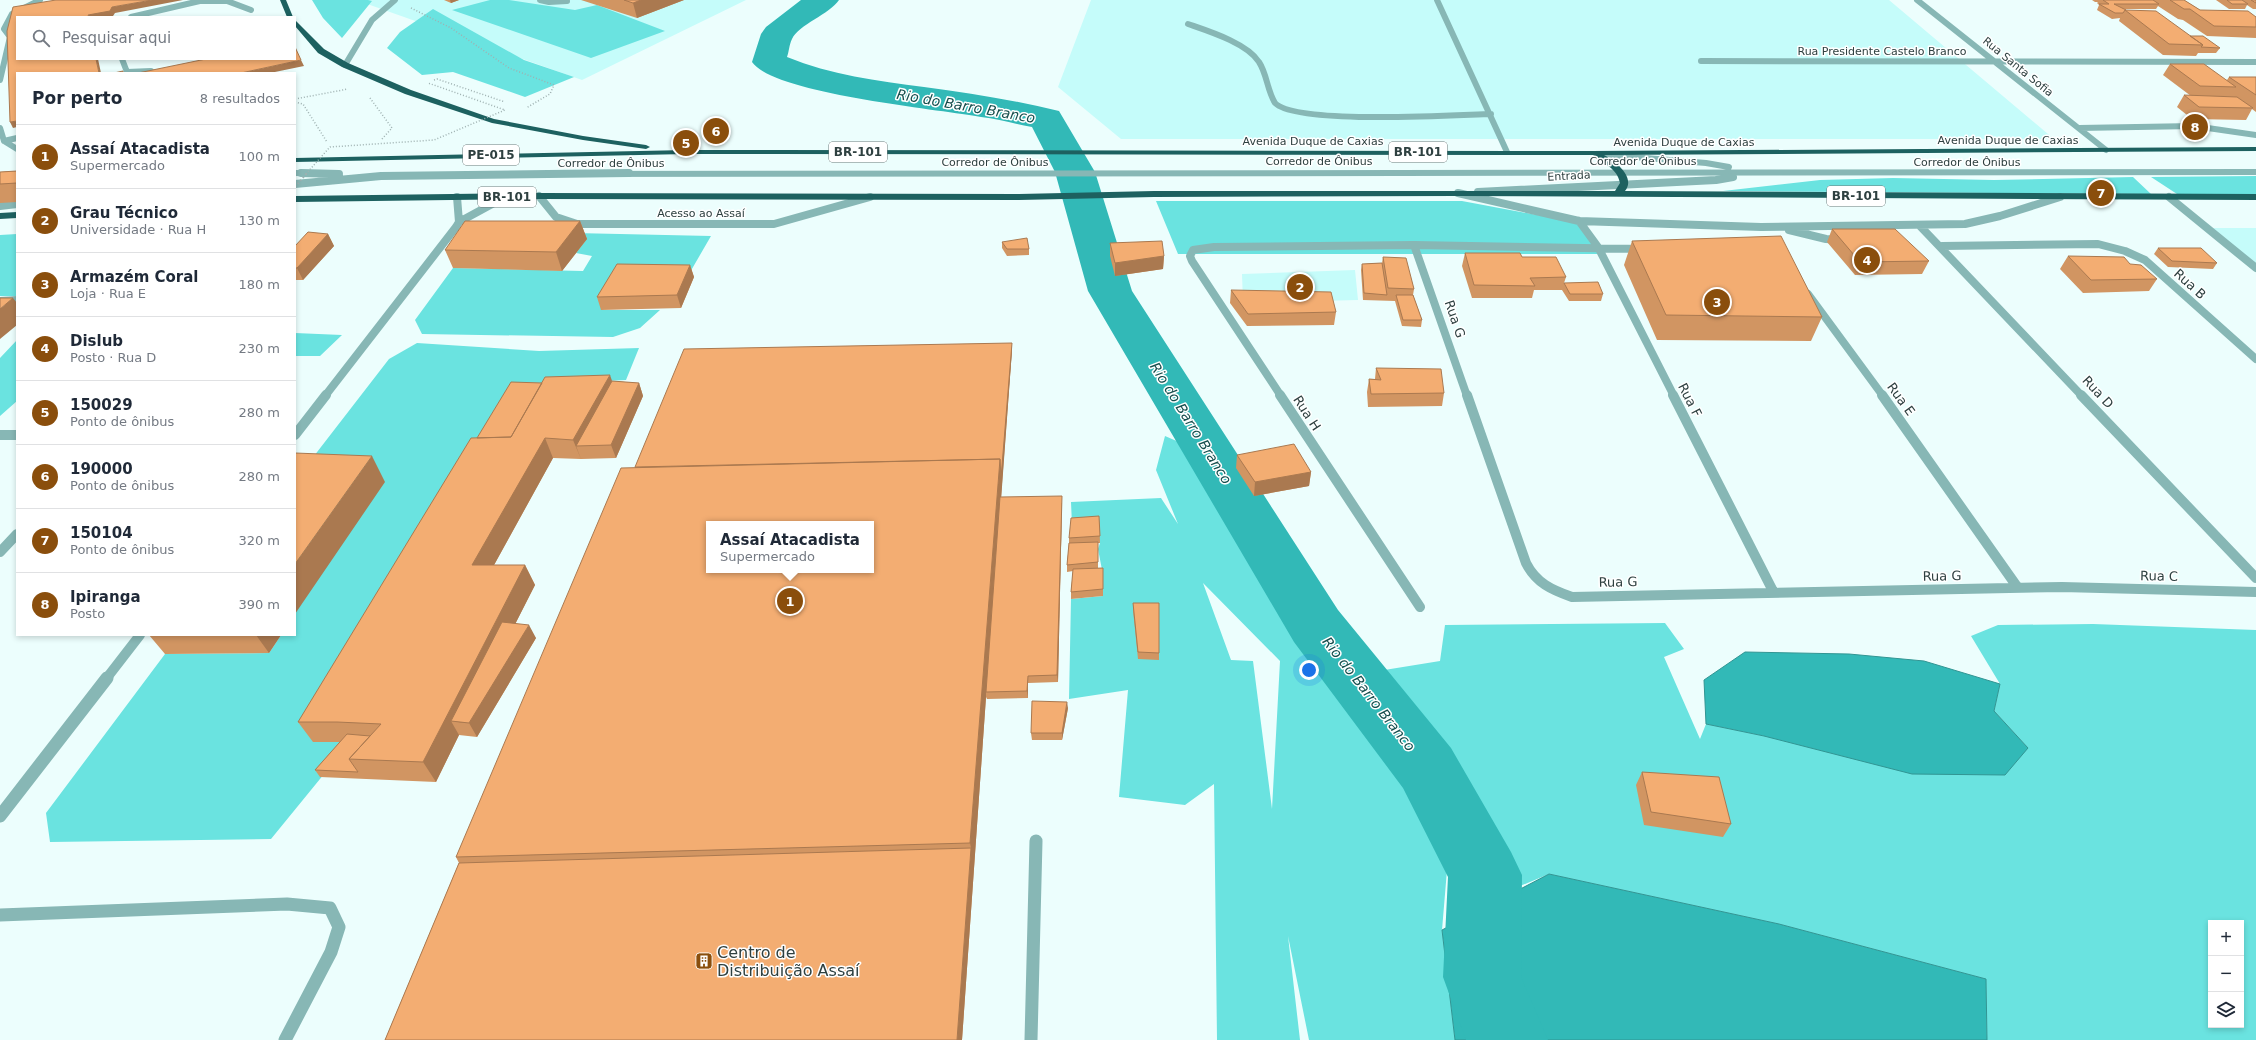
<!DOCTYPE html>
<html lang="pt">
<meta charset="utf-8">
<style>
body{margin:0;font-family:"DejaVu Sans",sans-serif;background:#f2f2f3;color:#1f2937}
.controls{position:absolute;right:12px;bottom:12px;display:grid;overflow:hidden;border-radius:0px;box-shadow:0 2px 6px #0003}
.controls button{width:36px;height:36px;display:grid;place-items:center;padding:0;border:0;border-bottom:1px solid #e0e1e3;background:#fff;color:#1f2937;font:20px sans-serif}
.you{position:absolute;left:1309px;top:670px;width:14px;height:14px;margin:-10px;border:3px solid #fff;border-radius:50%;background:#1a73e8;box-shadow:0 0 0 6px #1a73e833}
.badge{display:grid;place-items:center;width:26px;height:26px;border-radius:50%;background:#8a4e0c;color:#fff;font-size:13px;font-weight:700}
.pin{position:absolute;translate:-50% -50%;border:2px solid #fff;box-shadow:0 1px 4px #0006}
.popup{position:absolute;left:706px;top:521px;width:168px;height:52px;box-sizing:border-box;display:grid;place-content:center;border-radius:0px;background:#fff;filter:drop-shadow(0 1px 3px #0005);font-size:13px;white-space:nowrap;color:#747a83}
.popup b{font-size:15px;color:#1f2937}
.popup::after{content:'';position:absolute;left:50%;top:100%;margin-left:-8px;border:8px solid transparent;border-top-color:#fff}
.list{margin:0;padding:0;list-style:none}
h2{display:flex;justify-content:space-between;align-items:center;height:52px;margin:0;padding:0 16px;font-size:17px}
h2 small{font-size:13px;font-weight:400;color:#747a83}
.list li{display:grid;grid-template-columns:26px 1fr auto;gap:12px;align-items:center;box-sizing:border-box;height:64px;padding:0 16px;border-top:1px solid #e0e1e3}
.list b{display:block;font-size:15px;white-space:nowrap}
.list p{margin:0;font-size:13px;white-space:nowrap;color:#747a83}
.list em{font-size:13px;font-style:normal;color:#747a83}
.icon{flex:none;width:22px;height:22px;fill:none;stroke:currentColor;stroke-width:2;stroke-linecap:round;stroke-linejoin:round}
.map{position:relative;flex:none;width:2256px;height:1040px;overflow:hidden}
.search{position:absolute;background:#fff;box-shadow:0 2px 6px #0003;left:16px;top:16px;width:280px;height:44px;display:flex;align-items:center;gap:10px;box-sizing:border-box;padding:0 14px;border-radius:0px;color:#747a83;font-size:15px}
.panel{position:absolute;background:#fff;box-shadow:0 2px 6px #0003;left:16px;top:72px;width:280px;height:564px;border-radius:0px}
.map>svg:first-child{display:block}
.built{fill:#c5fcfa}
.green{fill:#6ae3e0;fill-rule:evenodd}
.water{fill:#32b9b7;stroke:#319593}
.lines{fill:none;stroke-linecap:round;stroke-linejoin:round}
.river{fill:#32b9b7;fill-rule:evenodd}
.path{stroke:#9fb1b1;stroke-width:1.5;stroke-dasharray:1 2;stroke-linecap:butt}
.minor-far3{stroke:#87b7b5;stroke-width:6}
.minor-far2{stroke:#87b7b5;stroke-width:8}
.minor-far1{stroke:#87b7b5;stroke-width:10}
.minor{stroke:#87b7b5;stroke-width:13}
.highway{fill:#1d6160;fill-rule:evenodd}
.path-bridge-far1{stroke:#9fb1b1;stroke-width:1.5;stroke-dasharray:1 2;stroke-linecap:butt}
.path-bridge{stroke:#9fb1b1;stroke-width:2;stroke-dasharray:1.5 2.5;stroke-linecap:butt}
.wall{fill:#d19562}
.shaded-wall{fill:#aa7950}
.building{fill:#f3ad72;stroke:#aa7950;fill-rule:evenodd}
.labels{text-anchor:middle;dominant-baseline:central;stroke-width:3;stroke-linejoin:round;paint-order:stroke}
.far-street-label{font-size:11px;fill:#2e4040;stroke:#fff}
.shield{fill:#fff;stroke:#6d7979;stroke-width:1}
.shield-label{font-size:12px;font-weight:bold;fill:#2e4040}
.street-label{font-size:13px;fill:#2e4040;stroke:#fff}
.water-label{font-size:14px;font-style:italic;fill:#164e4d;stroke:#fff}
.near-poi-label{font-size:16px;fill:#2e4040;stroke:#fff;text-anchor:start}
</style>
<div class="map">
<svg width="2256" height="1040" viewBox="0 0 2256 1040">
<rect width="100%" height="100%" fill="#ecfefd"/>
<path class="built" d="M356,0H746L582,80Z
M1091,0H1889L2054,139H1121L1058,87Z
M2213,228H2256V272L2230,251Z
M1355,270L1358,300L1243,303L1242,274Z"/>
<path class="green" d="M312,0H368L372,1L342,38L323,18Z
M490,0H509L575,10L597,5L665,31L591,58L452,10Z
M433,9L524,60L574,77L525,97L453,72L422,75L387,48L400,32Z
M2256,176V194H2177L2151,177Z
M2133,177L2151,194L1723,191L1820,180L1893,178L1994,180Z
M1156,201H1462L1580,223L1598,254H1178Z
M574,233L711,236L689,274L601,310H660L640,328L613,337L422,334L415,320L453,268L583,271L592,256L576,253L586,240Z
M17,234V296H0V235Z
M295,333L342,335L320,356H295Z
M17,340V401L0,416V358Z
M417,343L539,351L639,348L626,380L603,381L517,395L351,741L271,839L50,842L46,813L165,654L269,653L281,635H295L297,478L389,359Z
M1165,436L1195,449L1448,858L1442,930L1455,1040H1309L1288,936L1300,1040H1217L1214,784L1185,805L1119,797L1128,690L1069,699L1071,599L1103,596V575L1098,549L1100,543L1072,525L1071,502L1161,498L1178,524L1156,470ZM1203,583L1280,661L1272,809L1253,661L1231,660Z
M1665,623L1684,649L1664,657L1700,739L1706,724L1764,736L2028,748L1994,711L2000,684L1971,636L1998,625L2093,624L2256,630V1040H1987L1986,979L1779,924L1549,874L1484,901L1485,875L1372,672L1440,661L1445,625ZM2211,923H2241V1025H2211Z"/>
<path class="water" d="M1745,652L1849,654L1924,661L2000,684L1994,711L2028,748L2005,775L1912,774L1764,736L1706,724L1704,680Z
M1549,874L1779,924L1986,979L1987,1040H1455L1442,930Z"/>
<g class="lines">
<path class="river" d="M801,0H839C830,14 798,25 792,39C789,45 789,52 787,57C831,75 877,81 924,87C969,93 1014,100 1059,111L1095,172L1132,291L1338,610L1451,748L1511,852L1522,875L1521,977L1548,1040H1466L1443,977L1448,877L1403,788L1294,642L1088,291L1055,172L1032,127C1015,124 998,119 981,117C938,109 774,94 752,62L761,34L766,27Z"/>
<path class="path" d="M411,8L451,28L509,68L554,85L550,94L526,108
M434,80L437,79L505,102
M370,98L392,128L381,140
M295,99L348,89
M295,102L303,104L327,142"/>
<path class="minor-far3" d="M540,0L549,2L567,1
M1437,0L1507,152
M1917,0L2106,150
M200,1H227L251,10
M131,17L204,0
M1188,24C1208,31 1247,43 1259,62C1267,74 1267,90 1275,103C1297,125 1454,115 1491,114
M122,59L127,72L151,71
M1701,61L2256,62
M345,65L372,20L395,0
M0,80L10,37L4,29L12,14L40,0
M0,128L4,141L17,149
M2079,128L2194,126L2256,135
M4,141L17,138
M1597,154L1706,163L1729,167
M295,173L339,174
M542,174L2256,172"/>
<path class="minor-far2" d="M301,173L339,174
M295,184L381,176L629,173
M1478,192L1716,180L1733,177
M1458,193L1579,221L1761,227L1965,224L2000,216L2060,197
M539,196L556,217L577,224H774L870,197
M2169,197L2256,268
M0,206L17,204
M1579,221L1598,247L1674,396
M459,222L505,197
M1920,226L2082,396
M1789,230L1826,239L1840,240
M1414,245L1467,396
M1942,246L2098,244L2125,251L2145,260L2256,359
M1808,294L1883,396
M0,301L17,300
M325,396L456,227L459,222L457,197
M1281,396L1192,261L1190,256L1193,250L1214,247L1414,245L1642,249"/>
<path class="minor-far1" d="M1280,395L1420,607
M1467,395L1526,563C1536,583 1552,590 1572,597L2062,587L2256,592
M1673,395L1774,593
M1882,395L2018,588
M2081,395L2256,578
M0,435H17
M295,435L326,395
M0,552L17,534
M106,679L140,635"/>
<path class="minor" d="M0,816L107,678
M0,915L287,904L330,908L339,927L331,952L285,1040
M1031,1040L1036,841"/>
<path class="highway" d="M280,0H286L293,17H287Z
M295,20L324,49L348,63L411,90L494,119L583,136L646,145L650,147L646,149L583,140L492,123L405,94L342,67L318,53L295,26Z
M2256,147V151L1604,155C1616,162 1636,177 1625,191L2256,194V200L1456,196L1154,197L1019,200L539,199L295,202V196L539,193L1019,194L1154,191H1615L1620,183C1617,168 1604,164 1593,155L687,154L295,162V158L687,150L1592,151Z
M17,212V218L0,219V213Z"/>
<path class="path-bridge-far1" d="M306,174L330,147L434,140L505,110L428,83"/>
<path class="path-bridge" d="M295,187L307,173"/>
</g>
<path class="wall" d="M444,0H459L451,3Z
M581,0H684L637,18Z
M2092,0H2184L2200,10L2256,17V38L2207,36L2183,20L2178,19L2158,6L2156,9H2123L2220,48L2216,53H2198L2196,56L2163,55L2119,21L2120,18L2112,19L2097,10L2099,5L2097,3L2098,2H2095Z
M2216,0H2256V9H2253L2247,5L2245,9H2229Z
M2170,64L2227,80L2229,77H2256V112L2252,109L2246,120L2192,119L2177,107L2184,95L2191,96L2163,75Z
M17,171V202L0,203V172Z
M580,221L587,239L562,271L453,268L445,250Z
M1832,229L1929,261L1922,274L1855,275L1827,242Z
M328,234L334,246L303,280H295V246Z
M1632,241L1822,317L1811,341L1657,340L1624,265Z
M1002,242L1029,249V255L1007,256L1002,248Z
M1110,243L1164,256L1163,269L1115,276L1110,256Z
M2158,248L2217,263L2213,269L2168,267L2154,254Z
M1465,253L1522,257L1566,277L1564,283L1603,294L1601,301H1569L1562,290H1534L1532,298H1472L1462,266Z
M2068,256L2130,264L2157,279L2149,291L2083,293L2060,269Z
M1383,257L1414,289L1413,295L1422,320L1421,327L1402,326L1395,301L1363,300L1361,270L1362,264L1382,263Z
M690,265L694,277L681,308L601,310L597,297Z
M1231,290L1336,312L1334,325L1247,326L1230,303Z
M1012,350L1001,497L1062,503L1058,682L1028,683V698L987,699L986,697L962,1040H385L459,863L456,857L635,467Z
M1376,368L1444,393L1442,406L1368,407L1367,392L1369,379H1375Z
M612,381L639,383L643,396L616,458L581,459L553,458L494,565H525L535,585L515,624L536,638L477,737L459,735L436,782L320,777L315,770L340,742H313L298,722L542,383Z
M1237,455L1311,472L1309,486L1254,496L1236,468Z
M1099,516L1100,543H1098V568H1103V596L1071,599V592L1073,571L1067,572V565L1069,543V538Z
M1133,603L1159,653V660L1138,659L1133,610Z
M149,635H281L269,653L165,654Z
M1068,708L1062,740H1032L1031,733Z
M1642,772L1731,824L1723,837L1644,825L1636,785Z"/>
<path class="shaded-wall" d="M152,0H183L115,13L113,16L107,17H89L88,15L112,7Z
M450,0H459L451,3Z
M641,0H684L637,18L633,3Z
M96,59H98L101,73H99Z
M301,60L304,66L270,73H241Z
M17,121V127L13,128L10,122Z
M580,221L587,239L562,271L556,252Z
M328,234L334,246L303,280L297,268Z
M1164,256L1163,269L1115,276V263Z
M690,265L694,277L681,308L677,295Z
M13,298L17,303V325L0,339V309Z
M1012,343V350L987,692H986V697L962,1040H957L971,848L970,843L1000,459Z
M610,375L617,395L576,446L581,459L573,440Z
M639,383L643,396L616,458L611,445Z
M545,438L553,458L483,585L472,565Z
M372,456L385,482L295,614V564Z
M1311,472L1309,486L1254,496L1255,482Z
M1062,496V503L1058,682L1057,675Z
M525,565L535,585L465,723L451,721L459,735L436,782L423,762Z
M529,625L536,638L477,737L469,723Z
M256,635H281L269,653Z
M1028,676V698L1027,691Z
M1067,702L1068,708L1062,740V733Z"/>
<path class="building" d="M56,0H152L112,7L110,11L88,15L89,17H17V59H96L99,73H17V121L10,122L7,31L13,7Z
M624,0H641L633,3Z
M2103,0H2153L2159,4H2114L2126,10H2125L2123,13H2115L2099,4H2109Z
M2170,0H2184L2200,10L2248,11L2256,17V27L2214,26L2190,9H2184Z
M2227,0H2242L2248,4H2232Z
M2251,0H2256V3Z
M2125,10L2156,11L2203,45L2169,44Z
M2190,36H2203L2220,48L2201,47L2203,45Z
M295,47L301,60L241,73H138L206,59H295Z
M2170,64H2204L2236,87L2200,86Z
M123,71V73H114Z
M2229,77H2256V95Z
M2184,95L2237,97L2253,108L2199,107Z
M17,171V183L0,184V172Z
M465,221H580L556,252L445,250Z
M1832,229H1895L1929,261L1860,262Z
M308,232L328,234L297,268H295V246Z
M1781,236L1822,317L1666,315L1632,241Z
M1027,238L1029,249H1007L1002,242Z
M1162,241L1164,256L1115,263L1110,243Z
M2158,248H2201L2217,263L2172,261Z
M1465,253H1520L1522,257H1556L1566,277L1530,278L1535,286L1474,285Z
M2068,256L2124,257L2130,264L2141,265L2157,279L2091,280Z
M1383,257L1406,258L1414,289L1388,288Z
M1382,263L1387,295L1364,293L1362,264Z
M617,264L690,265L677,295L597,297Z
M1598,282L1603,294H1570L1564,283Z
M1231,290L1331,292L1336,312L1248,314Z
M1396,295H1413L1422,320H1403Z
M0,298H13L0,309Z
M1012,343L1001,478L1000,459L635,467L684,349Z
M1376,368L1441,369L1444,393L1371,394L1369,379L1381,380Z
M610,375L573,440L545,438L472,565H525L423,762L349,759L381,724L337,722H298L471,438L511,437L545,377Z
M612,381L639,383L611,445L576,446Z
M511,382L542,383L511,437L477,438Z
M1294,444L1311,472L1255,482L1237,455Z
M295,453L372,456L295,564Z
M1000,459L970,843L456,857L621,468ZM709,524H871V570H709Z
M1062,496L1057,675L1028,676L1027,691L986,692L1000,497Z
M1099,516L1100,536L1069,538L1071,518Z
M1098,542V562L1067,565L1069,543Z
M1103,568V589L1071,592L1073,569Z
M1133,603H1159V653L1138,652Z
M502,622L529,625L469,723L451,721Z
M1032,701L1067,702L1062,733H1031Z
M347,734L370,736L349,759L358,772L315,770Z
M1642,772L1719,777L1731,824L1651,812Z
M971,848L957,1040H385L459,863Z"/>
<defs>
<g id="building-square" transform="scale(0.9)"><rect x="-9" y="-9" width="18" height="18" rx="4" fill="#8a4e0c" stroke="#fff"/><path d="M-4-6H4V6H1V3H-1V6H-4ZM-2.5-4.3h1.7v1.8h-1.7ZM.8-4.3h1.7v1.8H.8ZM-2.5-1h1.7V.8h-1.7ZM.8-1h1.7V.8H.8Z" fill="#fff"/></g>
</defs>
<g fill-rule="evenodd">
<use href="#building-square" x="704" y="961"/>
</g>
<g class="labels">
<g class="far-street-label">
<text x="1882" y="51">Rua Presidente Castelo Branco</text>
<text transform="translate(2018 67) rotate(39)">Rua Santa Sofia</text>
<text x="2008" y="140">Avenida Duque de Caxias</text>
<text x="1313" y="141">Avenida Duque de Caxias</text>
<text x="1684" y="142">Avenida Duque de Caxias</text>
<text x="1319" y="161">Corredor de Ônibus</text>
<text x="1643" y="161">Corredor de Ônibus</text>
<text x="995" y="162">Corredor de Ônibus</text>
<text x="1967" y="162">Corredor de Ônibus</text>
<text x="611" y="163">Corredor de Ônibus</text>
<text transform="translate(1569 176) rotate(-3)">Entrada</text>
<text x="701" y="213">Acesso ao Assaí</text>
</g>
<g class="shield">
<rect x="829" y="142" width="58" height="20" rx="3"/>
<rect x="1389" y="142" width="58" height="20" rx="3"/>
<rect x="463" y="145" width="56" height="20" rx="3"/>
<rect x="1827" y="186" width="58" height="20" rx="3"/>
<rect x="478" y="187" width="58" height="20" rx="3"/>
</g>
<g class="shield-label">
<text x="858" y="152">BR-101</text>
<text x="1418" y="152">BR-101</text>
<text x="491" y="155">PE-015</text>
<text x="1856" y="196">BR-101</text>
<text x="507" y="197">BR-101</text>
</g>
<g class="street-label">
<text transform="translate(2190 284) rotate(42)">Rua B</text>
<text transform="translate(1455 319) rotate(71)">Rua G</text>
<text transform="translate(2098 392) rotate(47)">Rua D</text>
<text transform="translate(1901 399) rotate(54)">Rua E</text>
<text transform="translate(1690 400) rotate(63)">Rua F</text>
<text transform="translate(1307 413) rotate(57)">Rua H</text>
<text transform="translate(1942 576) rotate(-1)">Rua G</text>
<text transform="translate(2159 576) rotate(1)">Rua C</text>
<text transform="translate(1618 582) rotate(-1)">Rua G</text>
</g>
<g class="water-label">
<text transform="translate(966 106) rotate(10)">Rio do Barro Branco</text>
<text transform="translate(1191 423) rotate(58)">Rio do Barro Branco</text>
<text transform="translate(1369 694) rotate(52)">Rio do Barro Branco</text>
</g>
<g class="near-poi-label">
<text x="717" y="952">Centro de<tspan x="717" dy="18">Distribuição Assaí</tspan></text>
</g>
</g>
</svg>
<div class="controls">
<button>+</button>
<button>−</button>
<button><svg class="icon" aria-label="layers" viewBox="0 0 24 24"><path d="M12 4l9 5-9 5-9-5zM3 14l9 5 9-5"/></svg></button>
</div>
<div class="you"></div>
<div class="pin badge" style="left:790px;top:601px">1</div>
<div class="popup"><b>Assaí Atacadista</b>Supermercado</div>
<div class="pin badge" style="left:1300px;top:287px">2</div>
<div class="pin badge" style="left:1717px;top:302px">3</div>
<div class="pin badge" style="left:1867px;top:260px">4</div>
<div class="pin badge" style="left:686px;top:143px">5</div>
<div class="pin badge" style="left:716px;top:131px">6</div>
<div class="pin badge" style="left:2101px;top:193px">7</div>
<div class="pin badge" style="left:2195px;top:127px">8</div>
<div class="search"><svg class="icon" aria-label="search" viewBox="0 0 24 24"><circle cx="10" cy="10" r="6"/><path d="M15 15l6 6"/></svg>Pesquisar aqui</div>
<section class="panel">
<h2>Por perto<small>8 resultados</small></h2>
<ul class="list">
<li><span class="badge">1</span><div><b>Assaí Atacadista</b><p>Supermercado</p></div><em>100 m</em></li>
<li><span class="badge">2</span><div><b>Grau Técnico</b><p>Universidade · Rua H</p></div><em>130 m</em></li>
<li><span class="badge">3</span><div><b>Armazém Coral</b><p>Loja · Rua E</p></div><em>180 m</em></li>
<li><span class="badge">4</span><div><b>Dislub</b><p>Posto · Rua D</p></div><em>230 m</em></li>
<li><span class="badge">5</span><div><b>150029</b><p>Ponto de ônibus</p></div><em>280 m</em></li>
<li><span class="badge">6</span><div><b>190000</b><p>Ponto de ônibus</p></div><em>280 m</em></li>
<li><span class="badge">7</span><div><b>150104</b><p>Ponto de ônibus</p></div><em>320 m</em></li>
<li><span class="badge">8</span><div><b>Ipiranga</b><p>Posto</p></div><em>390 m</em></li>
</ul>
</section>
</div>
